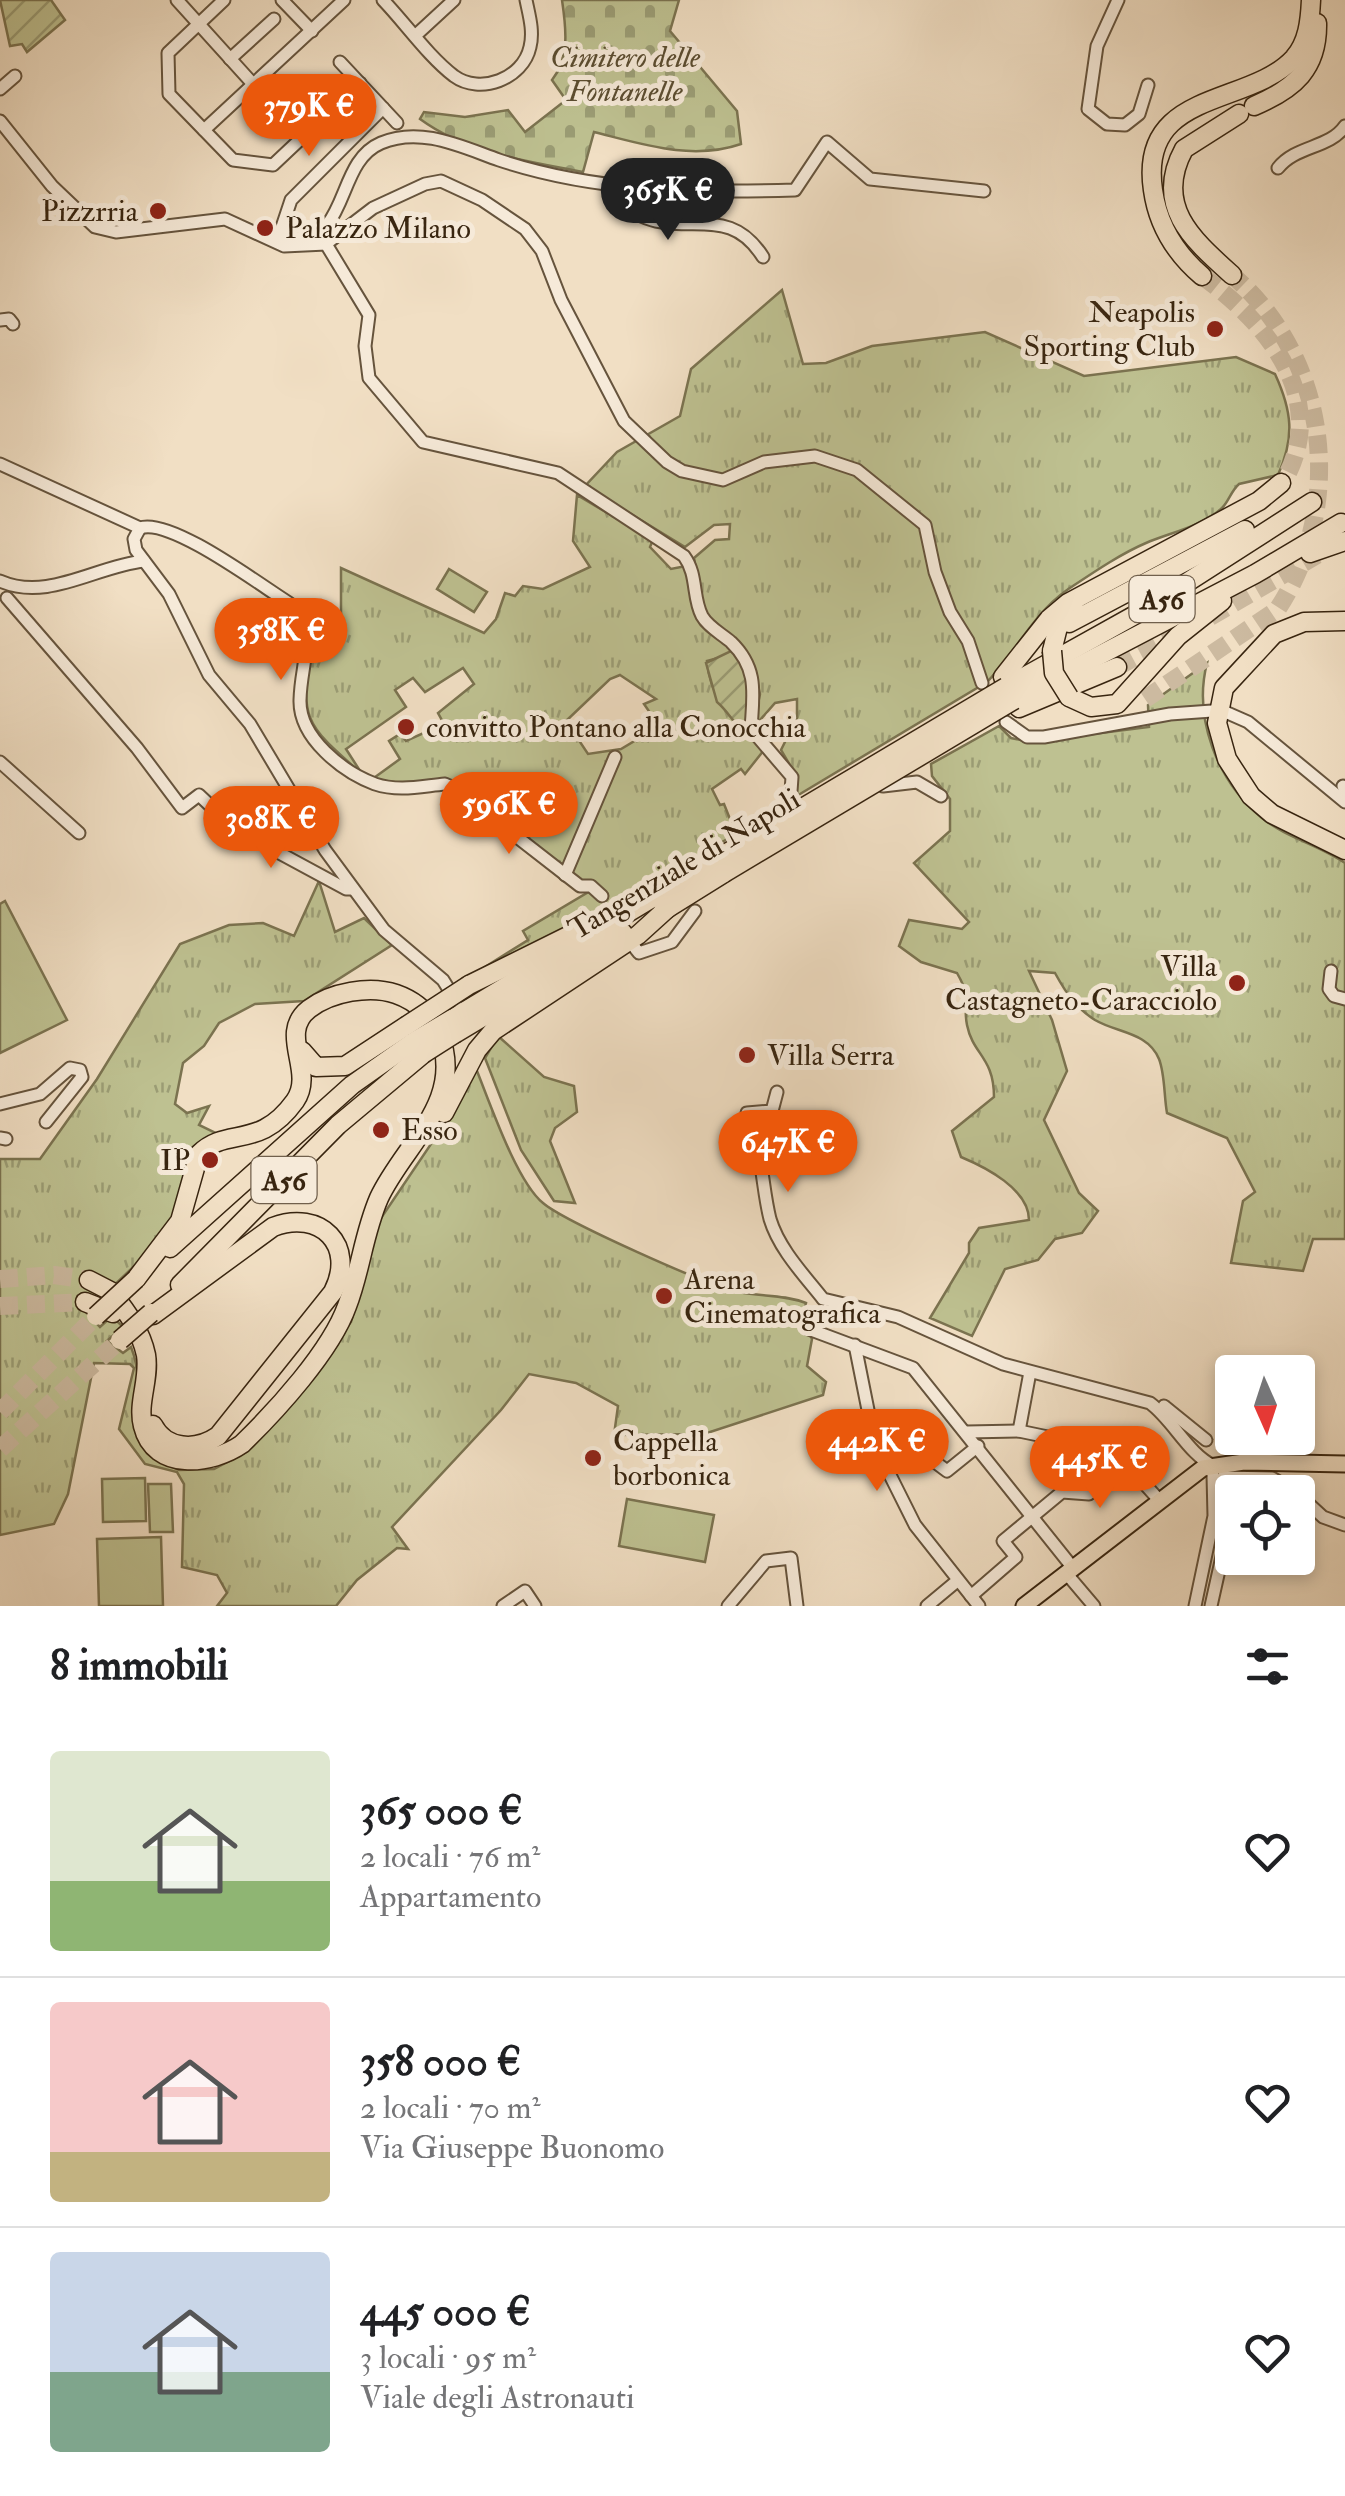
<!DOCTYPE html>
<html lang="it">
<meta charset="utf-8">
<style>
body{margin:0;font-family:"IM FELL Double Pica",serif;background:#f6f6f6;color:#202124;height:100vh;display:flex;flex-direction:column;font-size:38px;white-space:nowrap}
*{box-sizing:border-box;margin:0}
p{font-size:32px;color:#757577}
.icon{flex:none;width:55px;height:55px;fill:none;stroke:currentColor;stroke-width:2;stroke-linecap:round;stroke-linejoin:round}
.map{position:relative;height:1606px;overflow:hidden}
.side{display:flex;flex-direction:column;background:#fff;flex:1}
.side>*{flex:none}
.needle{width:65px;rotate:177deg}
.tools{position:absolute;left:1215px;top:1355px;display:grid;gap:20px}
.tools a{display:grid;place-items:center;width:100px;height:100px;border-radius:10px;background:#fff;box-shadow:0 5px 15px #0003;font-size:50px}
.price{position:absolute;translate:-50% -85px;padding:0 22px;border-radius:35px;background:#ea580c;color:#fff;font-size:32px;line-height:65px;filter:drop-shadow(0 2px 5px #0008)}
.price::after{content:'';position:absolute;left:50%;top:60px;width:30px;height:22px;margin-left:-15px;background:inherit;clip-path:polygon(0 0,100% 0,50% 100%)}
.price.on{background:#222;color:#fff}
ul{padding:0;list-style:none}
li{display:flex;align-items:center;gap:30px;height:250px;padding:0 50px}
li+li{border-top:2px solid #e0e0e0}
li span{display:grid;place-items:center;flex:none;width:280px;height:200px;border-radius:10px;color:#555}
li>.icon{margin-inline-start:auto}
span .icon{width:120px;height:120px;fill:#fffc;stroke-width:1}
li b{font-size:42px}
h2{display:flex;justify-content:space-between;align-items:center;height:120px;padding:0 50px;font-size:42px}
.map>svg:first-child{display:block}
.grass{fill:url(#grass-tufts);stroke:#7b7350;stroke-width:2.5;fill-rule:evenodd}
.cemetery{fill:url(#cemetery-stones);stroke:#7b7350;stroke-width:2.5}
.garden{fill:url(#garden-furrows);stroke:#7b7350;stroke-width:2.5}
.pitch{fill:#bec191;stroke:#7b7350;stroke-width:2.5}
.lines{fill:none;stroke-linecap:round;stroke-linejoin:round}
.highway-tunnel{stroke:#ccbaa0;stroke-width:18;stroke-dasharray:18 9;stroke-linecap:butt}
.minor-casing{stroke:#66543d;stroke-width:15}
.major-casing{stroke:#382510;stroke-width:19}
.highway-casing{stroke:#382510;stroke-width:21}
.minor{stroke:#f6ead9;stroke-width:11}
.major{stroke:#f1dfc4;stroke-width:15}
.highway{stroke:#f1dfc4;stroke-width:18}
.highway-bridge-casing{stroke:#382510;stroke-width:21;stroke-linecap:butt}
.highway-bridge{stroke:#f1dfc4;stroke-width:18}
.poi-dot{fill:#8f2418;stroke:#f6ead9;stroke-width:4}
.labels{text-anchor:middle;stroke-width:10;stroke-linejoin:round;paint-order:stroke}
.shield{fill:#f6ead9;stroke:#71604c;stroke-width:2.5}
.shield-label{font-size:28px;font-weight:bold;fill:#382510}
.park-label{font-size:30px;font-style:italic;fill:#5a4c30;stroke:#f6ead9}
.poi-label{font-size:30px;fill:#382510;stroke:#f6ead9;text-anchor:start}
.street-label{font-size:30px;fill:#382510;stroke:#f6ead9}
</style>
<div class="map">
<svg width="1345" height="1606" viewBox="0 0 1345 1606">
<defs>
<pattern id="grass-tufts" width="24" height="20" patternUnits="userSpaceOnUse" patternTransform="scale(2.5)"><rect width="24" height="20" fill="#bec191"/><path d="M3 7l-1-3M5 7V3M7 7l1-3M15 17l-1-3M17 17v-4M19 17l1-3" fill="none" stroke="#9b9d75"/></pattern>
<pattern id="cemetery-stones" width="16" height="16" patternUnits="userSpaceOnUse" patternTransform="scale(2.5)"><rect width="16" height="16" fill="#bec191"/><path d="M2 7V4a2 2 0 0 1 4 0v3zM10 15v-3a2 2 0 0 1 4 0v3z" fill="#9b9d75"/></pattern>
<pattern id="garden-furrows" width="10" height="10" patternUnits="userSpaceOnUse" patternTransform="scale(2.5)"><rect width="10" height="10" fill="#bec191"/><path d="M-1 1l2-2M0 10L10 0M9 11l2-2" fill="none" stroke="#9b9d75"/></pattern>
</defs>
<rect width="100%" height="100%" fill="#f1dfc4"/>
<filter id="stains"><feTurbulence type="fractalNoise" baseFrequency=".002" numOctaves="4"/><feColorMatrix values="0 0 0 0 .2 0 0 0 0 .09 0 0 0 0 .02 0 0 0 .5 -.17"/></filter>
<radialGradient id="worn" r=".72"><stop offset=".6" stop-color="#630" stop-opacity="0"/><stop offset="1" stop-color="#630" stop-opacity=".3"/></radialGradient>
<g class="grass">
<path d="M782,290L803,364L826,363L872,346L985,332L1084,376L1236,357L1275,374C1292,411 1295,437 1278,475L1239,484C1231,491 1229,501 1222,508C1203,526 1169,533 1146,543C1120,554 1091,574 1067,590C1032,615 1016,652 987,682L795,797L797,777L781,750L797,718V699L775,703L753,728L760,694L757,682L703,611L694,558L715,540L729,539L730,524L714,525L685,547L585,486L617,452L680,416L691,369Z"/>
<path d="M577,495L653,540L650,547L671,569L686,566L698,613L733,650L730,655L707,661C710,703 737,723 764,750L745,774L741,769L712,789L720,805L724,804L736,834L573,927L477,972L528,940L523,931L590,891L570,874L578,832L563,869L445,778L418,784L371,780L400,759L389,741L400,734L406,741L444,724L438,713L474,684L463,668L425,692L413,678L395,690L406,707L346,749L362,774C304,723 299,720 312,642L341,623V568L484,633L496,619L505,593L515,596L523,586L543,589L590,567L573,541ZM620,675L656,699L644,704L653,717L646,721L651,731L621,749L588,754L566,721L610,679Z"/>
<path d="M1207,663C1193,718 1217,781 1262,818C1287,838 1319,845 1345,863V1239H1313L1303,1271L1231,1263L1243,1201L1255,1192L1227,1138L1167,1113C1164,1097 1165,1074 1159,1059C1148,1032 1117,1033 1095,1020C1076,1008 1066,993 1055,973L1029,971L1052,1020L1067,1071L1044,1120L1079,1193L1098,1211L1082,1233L1055,1239L1038,1260L1005,1269L972,1336L930,1318L969,1253V1243L979,1228L1029,1220C1029,1189 985,1167 961,1157L952,1131L994,1097C994,1057 973,1055 967,1025C962,999 974,1003 957,973L921,962L899,946L909,920L962,929L969,922L914,863L950,831V799L932,776L931,764L999,726L1011,738L1030,742L1149,727L1148,705Z"/>
<path d="M319,881L335,932L364,918L392,945L304,1001L255,1004L219,1023L204,1046L183,1063L175,1104L187,1113L209,1106L199,1125L222,1136L208,1141L171,1231L86,1312L100,1327L112,1316L123,1327L107,1341L123,1353L131,1347C142,1374 137,1400 134,1428L154,1458L179,1470L214,1469L248,1451L351,1322L375,1227L454,1110L475,1066C489,1100 516,1181 543,1203C564,1221 710,1287 739,1292C763,1297 782,1294 806,1303L802,1319L812,1339L807,1366L826,1382L823,1395L704,1434L614,1435L618,1406L576,1383L529,1374L501,1410L392,1527L408,1549L397,1548L357,1580L336,1606H217L227,1593L217,1575L182,1567L184,1484L177,1472L145,1464L119,1429L134,1368L130,1364L94,1363L68,1494L54,1524L0,1535V1159H40L97,1079L180,944L229,925L263,923L294,936Z"/>
<path d="M498,1036L544,1077L574,1086L577,1112L555,1128L550,1141L575,1203L554,1201L521,1150L485,1058Z"/>
</g>
<path class="cemetery" d="M562,0H679L670,31L737,111L741,144C692,161 642,144 594,132L583,172C527,161 468,154 420,119L424,112L465,117L508,110L525,132L566,100L552,80C570,58 566,27 562,0Z"/>
<g class="garden">
<path d="M0,0H51L65,20L27,52L22,44L10,46Z"/>
<path d="M733,650L750,677L749,735C734,726 730,713 717,702L706,663Z"/>
</g>
<g class="pitch">
<path d="M449,569L487,592L474,612L437,589Z"/>
<path d="M5,901L67,1020L0,1053V904Z"/>
<path d="M145,1478L146,1521L103,1522L102,1479Z"/>
<path d="M148,1484H171L173,1532H150Z"/>
<path d="M627,1499L714,1515L705,1562L619,1546Z"/>
<path d="M161,1537L163,1606H99L97,1539Z"/>
</g>
<g class="lines">
<g class="highway-tunnel">
<path d="M1202,276C1264,321 1328,394 1287,475"/>
<path d="M1210,617L1317,555"/>
<path d="M1117,667L1178,634"/>
<path d="M1145,699L1277,610C1345,508 1331,360 1232,275"/>
<path d="M0,1279L54,1275L89,1280"/>
<path d="M0,1306L85,1302"/>
<path d="M0,1412L96,1316"/>
<path d="M0,1449L120,1340"/>
</g>
<g class="minor-casing">
<g id="minor">
<path d="M177,0L253,84"/>
<path d="M224,0L168,53L169,94L233,160L273,165L360,83"/>
<path d="M282,0L312,31"/>
<path d="M383,0C406,24 428,56 454,76C480,95 523,79 530,47C534,31 529,15 526,0"/>
<path d="M1118,0L1097,46L1088,109L1107,124L1125,125L1139,114L1148,85"/>
<path d="M416,35L454,0"/>
<path d="M230,59L274,19"/>
<path d="M340,62L397,123"/>
<path d="M0,89L15,76"/>
<path d="M0,121L52,186L95,227L116,232L225,219L284,246L326,244L373,208L425,184L441,181L482,200L525,229L542,251L561,300L624,421L667,462L682,471L723,480L764,462L815,456L857,470L925,525L935,572L950,612L968,641L982,683"/>
<path d="M204,130L344,0"/>
<path d="M1278,168C1296,145 1329,149 1345,126"/>
<path d="M612,186L625,199L626,209C635,213 645,219 656,221C700,230 733,210 763,257"/>
<path d="M277,242L291,200L383,108"/>
<path d="M303,244C311,238 321,232 327,225C347,200 348,157 381,143C421,126 462,147 499,160C595,192 694,193 795,190L827,142L870,179L984,191"/>
<path d="M326,244L369,315L365,346L369,378L423,442L558,473L684,556C698,575 692,597 702,616C708,627 722,634 731,642C759,669 753,695 751,729L792,777L789,820"/>
<path d="M0,320L9,319L13,324"/>
<path d="M0,464L140,528C170,517 260,585 289,603C318,640 301,659 300,700C299,738 343,772 375,784C399,792 422,786 445,784L454,788L580,886H591L602,896"/>
<path d="M140,528L134,539L136,550L169,594L209,675L250,724L325,850L384,930L443,980L456,1001"/>
<path d="M0,581C48,602 96,566 144,561"/>
<path d="M7,598L137,748L182,808L199,795L235,829L346,889H353"/>
<path d="M1223,711L1248,722L1345,802"/>
<path d="M1006,722L1027,737H1044L1170,714L1212,711"/>
<path d="M0,762L79,833"/>
<path d="M883,786L917,782L941,796"/>
<path d="M1343,786L1345,791"/>
<path d="M565,875L615,757"/>
<path d="M635,948L639,953L672,942L695,911"/>
<path d="M1331,971L1329,989L1334,996L1345,999"/>
<path d="M777,1092L772,1111L747,1113L746,1119C764,1153 761,1183 770,1219C779,1249 804,1275 823,1299L898,1317L1003,1364L1150,1403C1173,1420 1189,1455 1214,1466"/>
<path d="M0,1104L40,1094L70,1068L80,1070L82,1077L46,1122"/>
<path d="M0,1138L6,1139"/>
<path d="M806,1328L913,1368L1073,1568"/>
<path d="M855,1345L875,1445L915,1525L979,1606"/>
<path d="M1164,1406L1206,1440"/>
<path d="M1019,1431L1030,1372"/>
<path d="M967,1432L1019,1431L1115,1451L1159,1500"/>
<path d="M889,1470L923,1453L947,1471L978,1446"/>
<path d="M1223,1477L1272,1478L1296,1492"/>
<path d="M1298,1494L1323,1517L1345,1525"/>
<path d="M1066,1573L1094,1606"/>
<path d="M971,1596L1016,1557L1003,1541L1062,1492L1089,1494L1122,1460"/>
<path d="M503,1606L525,1591L535,1606"/>
<path d="M728,1606L766,1561L791,1558L797,1606"/>
<path d="M927,1606L957,1581"/>
<path d="M1195,1606L1214,1516L1213,1475"/>
<path d="M1211,1606L1232,1512"/>
</g>
</g>
<g class="major-casing">
<path id="major" d="M1024,1606L1203,1468L1244,1462L1345,1464"/>
</g>
<g class="highway-casing">
<g id="highway">
<path d="M1254,106C1294,89 1318,69 1317,23"/>
<path d="M1232,275C1193,240 1153,206 1184,149L1239,114"/>
<path d="M1202,276C1175,253 1158,226 1153,190C1138,89 1249,107 1294,58C1308,42 1310,21 1311,0"/>
<path d="M1310,553L1345,541"/>
<path d="M1345,621L1304,622L1274,634L1224,688L1217,723L1227,759L1251,796L1272,814L1345,850"/>
<path d="M1069,623L1245,530"/>
<path d="M1052,651L1058,627L1075,610"/>
<path d="M1003,677L1049,619L1068,603L1259,501L1281,483"/>
<path d="M1006,687L1144,610L1312,502"/>
<path d="M1069,697L1091,707L1117,704L1178,636L1222,601"/>
<path d="M1014,700L1255,574L1341,523"/>
<path d="M1019,708L1117,667"/>
<path d="M663,911L724,873"/>
<path d="M469,985L572,934"/>
<path d="M452,1019L715,860"/>
<path d="M456,1033L623,933"/>
<path d="M302,1051L316,1067L345,1066L406,1026"/>
<path d="M444,1113L477,1050L493,1031L638,935L670,906"/>
<path d="M170,1248L352,1085L413,1042"/>
<path d="M89,1280L120,1296"/>
<path d="M180,1285L338,1125L423,1054"/>
<path d="M112,1293C127,1312 141,1331 146,1355C150,1379 137,1403 143,1426C154,1472 212,1465 242,1444C276,1411 331,1351 347,1306C361,1270 363,1235 379,1198C404,1144 466,1101 439,1034C431,1015 416,1001 396,994C370,985 331,992 309,1009C277,1034 316,1071 295,1101C259,1151 227,1126 199,1154L180,1221L136,1279"/>
<path d="M85,1302L113,1313"/>
<path d="M153,1425C166,1450 196,1451 218,1436L333,1292C357,1245 320,1209 273,1227L153,1315"/>
</g>
</g>
<use href="#minor" class="minor"/>
<use href="#major" class="major"/>
<use href="#highway" class="highway"/>
<g class="highway-bridge-casing">
<g id="highway-bridge">
<path d="M1052,651L1054,673L1069,697"/>
<path d="M715,860L1006,687"/>
<path d="M724,873L1014,700"/>
<path d="M406,1026L469,985"/>
<path d="M413,1042L452,1019"/>
<path d="M423,1054L456,1033"/>
<path d="M96,1316L136,1279"/>
<path d="M120,1340L151,1313"/>
</g>
</g>
<use href="#highway-bridge" class="highway-bridge"/>
</g>
<g class="poi-dot">
<circle cx="158" cy="211" r="10"/>
<circle cx="265" cy="228" r="10"/>
<circle cx="1215" cy="329" r="10"/>
<circle cx="406" cy="727" r="10"/>
<circle cx="1237" cy="983" r="10"/>
<circle cx="747" cy="1055" r="10"/>
<circle cx="381" cy="1130" r="10"/>
<circle cx="210" cy="1160" r="10"/>
<circle cx="664" cy="1296" r="10"/>
<circle cx="593" cy="1458" r="10"/>
</g>
<g class="labels">
<g class="shield">
<rect x="1129.5" y="576" width="65" height="46" rx="8"/>
<rect x="251.5" y="1157" width="65" height="46" rx="8"/>
</g>
<g class="shield-label">
<text x="1162" y="609">A56</text>
<text x="284" y="1190">A56</text>
</g>
<g class="park-label">
<text x="625" y="67">Cimitero delle<tspan x="625" dy="34">Fontanelle</tspan></text>
</g>
<g class="poi-label">
<text x="138" y="221" text-anchor="end">Pizzrria</text>
<text x="285" y="238">Palazzo Milano</text>
<text x="1195" y="322" text-anchor="end">Neapolis<tspan x="1195" dy="34">Sporting Club</tspan></text>
<text x="426" y="737">convitto Pontano alla Conocchia</text>
<text x="1217" y="976" text-anchor="end">Villa<tspan x="1217" dy="34">Castagneto-Caracciolo</tspan></text>
<text x="767" y="1065">Villa Serra</text>
<text x="401" y="1140">Esso</text>
<text x="190" y="1170" text-anchor="end">IP</text>
<text x="684" y="1289">Arena<tspan x="684" dy="34">Cinematografica</tspan></text>
<text x="613" y="1451">Cappella<tspan x="613" dy="34">borbonica</tspan></text>
</g>
<g class="street-label">
<text transform="translate(684 864) rotate(-31)" y="10">Tangenziale di Napoli</text>
</g>
</g>
<rect width="100%" height="100%" filter="url(#stains)"/>
<rect width="100%" height="100%" fill="url(#worn)"/>
</svg>
<div class="tools">
<a><svg class="needle" viewBox="-14 -14 28 28"><path d="M0-13l5 13h-10z" fill="#e53935"/><path d="M0 13l5-13h-10z" fill="#757577"/></svg></a>
<a><svg class="icon" aria-label="locate" viewBox="0 0 24 24"><circle cx="12" cy="12" r="6"/><path d="M12 2v4M12 18v4M2 12h4M18 12h4"/></svg></a>
</div>
<b class="price" style="left:309px;top:159px">379K €</b>
<b class="price on" style="left:668px;top:243px">365K €</b>
<b class="price" style="left:281px;top:683px">358K €</b>
<b class="price" style="left:509px;top:857px">596K €</b>
<b class="price" style="left:271px;top:871px">308K €</b>
<b class="price" style="left:788px;top:1195px">647K €</b>
<b class="price" style="left:877px;top:1494px">442K €</b>
<b class="price" style="left:1100px;top:1511px">445K €</b>
</div>
<section class="side">
<h2>8 immobili<svg class="icon" aria-label="filters" viewBox="0 0 24 24"><path d="M4 7h16M4 17h16"/><circle cx="9" cy="7" r="2"/><circle cx="15" cy="17" r="2"/></svg></h2>
<ul>
<li><span style="background:linear-gradient(#dfe7d0 65%,#8fb573 0)"><svg class="icon" aria-label="home" viewBox="0 0 24 24"><path d="M3 11l9-7 9 7M6 9v11h12V9"/></svg></span><div><b>365 000 €</b><p>2 locali · 76 m²</p><p>Appartamento</p></div><svg class="icon" aria-label="heart" viewBox="0 0 24 24"><path d="M12 20l-8-8c-3-5 5-10 8-4 3-6 11-1 8 4z"/></svg></li>
<li><span style="background:linear-gradient(#f6c9c9 75%,#c2b280 0)"><svg class="icon" aria-label="home" viewBox="0 0 24 24"><path d="M3 11l9-7 9 7M6 9v11h12V9"/></svg></span><div><b>358 000 €</b><p>2 locali · 70 m²</p><p>Via Giuseppe Buonomo</p></div><svg class="icon" aria-label="heart" viewBox="0 0 24 24"><path d="M12 20l-8-8c-3-5 5-10 8-4 3-6 11-1 8 4z"/></svg></li>
<li><span style="background:linear-gradient(#c9d6e8 60%,#7fa58c 0)"><svg class="icon" aria-label="home" viewBox="0 0 24 24"><path d="M3 11l9-7 9 7M6 9v11h12V9"/></svg></span><div><b>445 000 €</b><p>3 locali · 95 m²</p><p>Viale degli Astronauti</p></div><svg class="icon" aria-label="heart" viewBox="0 0 24 24"><path d="M12 20l-8-8c-3-5 5-10 8-4 3-6 11-1 8 4z"/></svg></li>
</ul>
</section>
